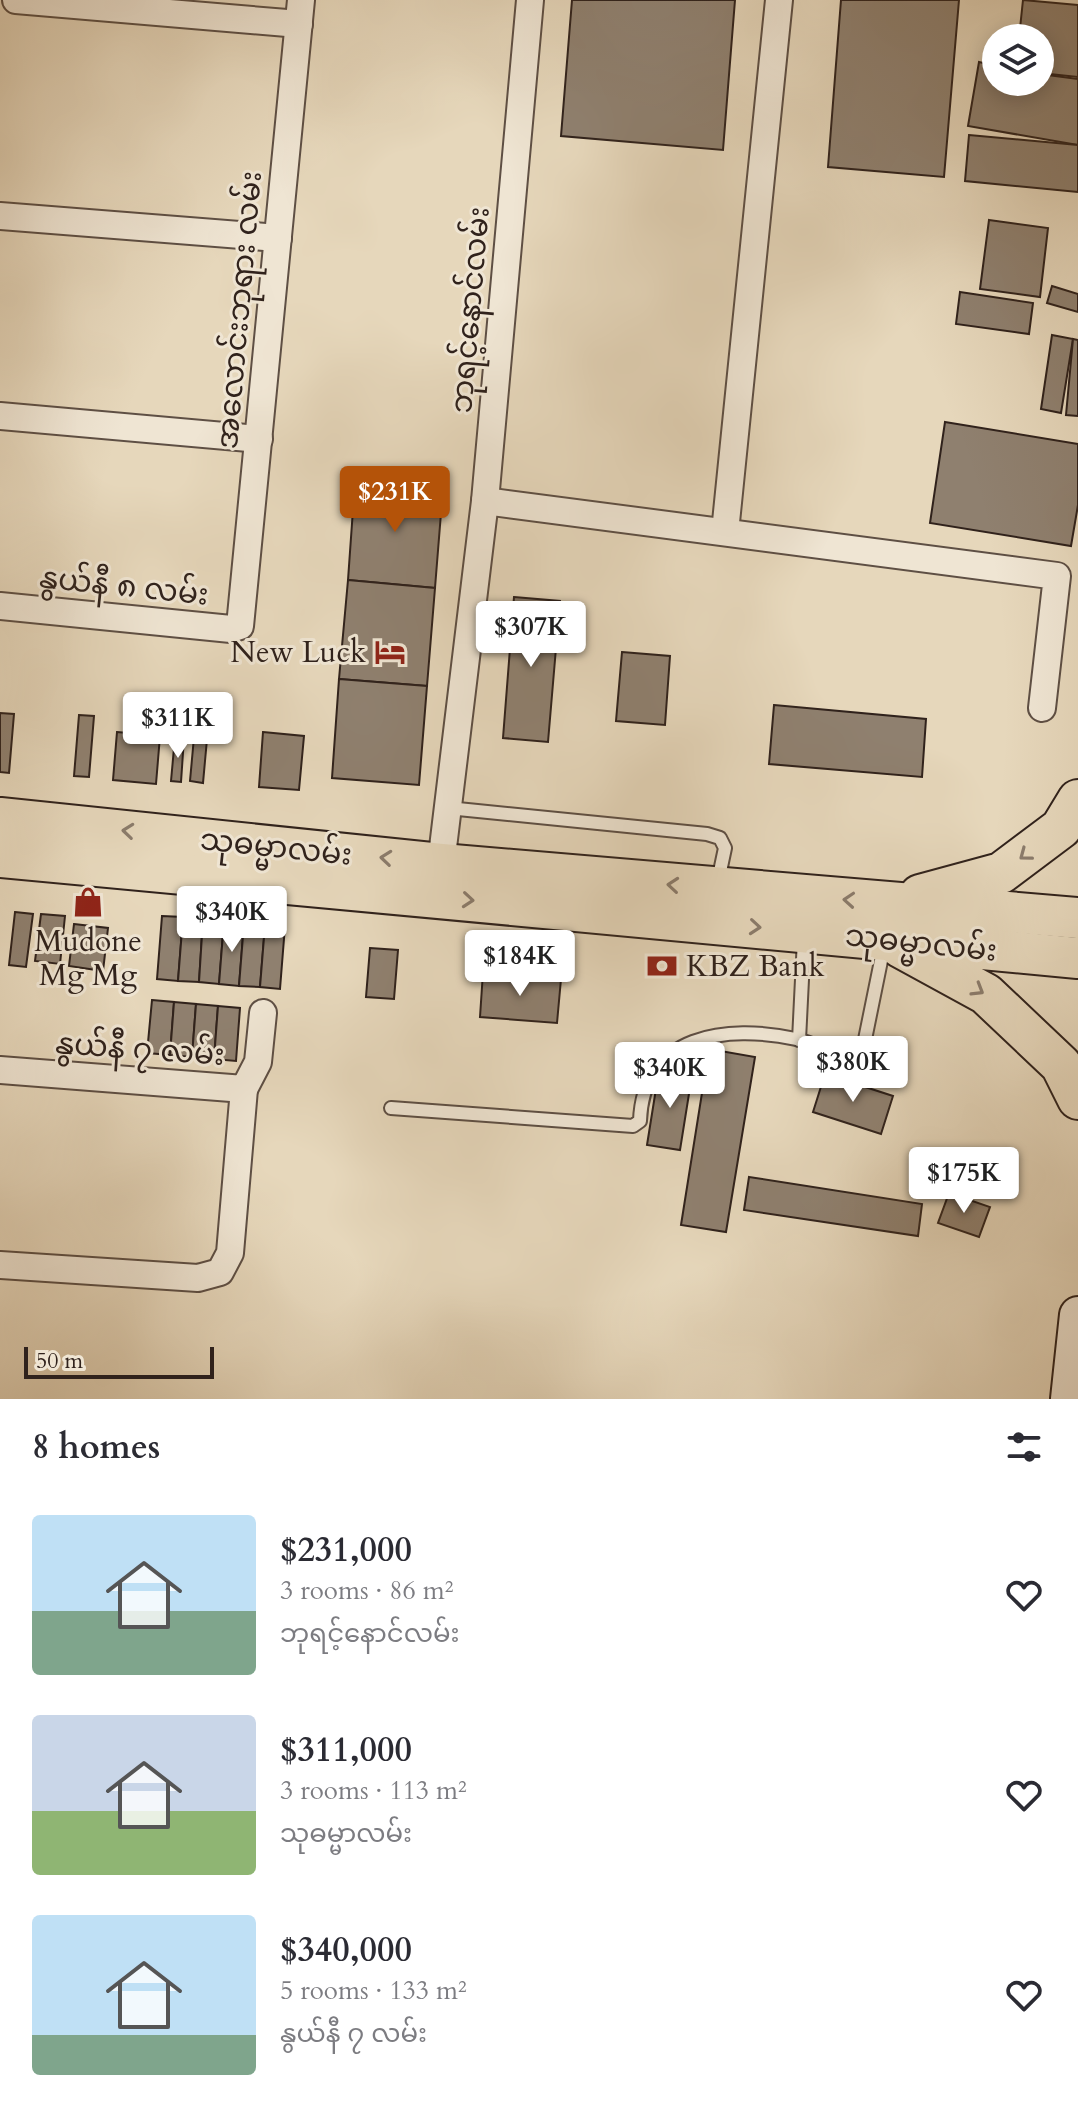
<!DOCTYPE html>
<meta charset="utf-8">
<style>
body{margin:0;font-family:Cardo,"Noto Sans Myanmar",serif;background:#f7f7f7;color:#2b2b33;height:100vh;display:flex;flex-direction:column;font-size:30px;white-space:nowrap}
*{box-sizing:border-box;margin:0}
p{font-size:26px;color:#7c7c81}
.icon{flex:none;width:44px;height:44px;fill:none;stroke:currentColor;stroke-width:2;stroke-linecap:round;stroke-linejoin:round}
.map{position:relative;height:1399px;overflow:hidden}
.sheet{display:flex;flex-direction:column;background:#fff;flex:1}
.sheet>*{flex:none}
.buttons{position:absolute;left:982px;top:24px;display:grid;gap:16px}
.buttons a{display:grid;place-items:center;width:72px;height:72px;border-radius:50%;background:#fff;box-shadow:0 4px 20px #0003;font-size:40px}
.scale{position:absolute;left:24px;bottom:20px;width:190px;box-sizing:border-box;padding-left:8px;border:4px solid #30221c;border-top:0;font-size:22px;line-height:28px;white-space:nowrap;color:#30221c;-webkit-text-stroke:6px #efe5d3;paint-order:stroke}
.price{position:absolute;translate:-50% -68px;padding:0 18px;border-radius:8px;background:#fff;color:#222;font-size:26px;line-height:52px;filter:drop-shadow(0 2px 4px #0008)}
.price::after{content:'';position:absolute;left:50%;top:48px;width:24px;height:18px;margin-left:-12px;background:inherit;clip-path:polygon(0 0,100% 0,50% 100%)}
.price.selected{background:#b45309;color:#fff}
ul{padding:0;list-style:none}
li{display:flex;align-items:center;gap:24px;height:200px;padding:0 32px}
li span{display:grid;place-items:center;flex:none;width:224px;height:160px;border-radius:8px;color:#555}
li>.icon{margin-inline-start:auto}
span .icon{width:96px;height:96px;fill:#fffc;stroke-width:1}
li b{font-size:34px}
h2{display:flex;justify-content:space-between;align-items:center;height:96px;padding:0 32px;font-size:34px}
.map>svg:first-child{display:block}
.building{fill:#8f806f;stroke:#30221c;stroke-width:2}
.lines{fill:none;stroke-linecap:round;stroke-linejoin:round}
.service-casing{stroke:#5e4f44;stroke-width:16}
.minor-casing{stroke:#5e4f44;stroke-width:30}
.secondary-casing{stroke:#30221c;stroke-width:40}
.primary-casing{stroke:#30221c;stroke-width:44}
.service{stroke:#efe5d3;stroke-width:12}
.minor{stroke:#efe5d3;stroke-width:26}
.secondary{stroke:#efe5d3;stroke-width:36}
.primary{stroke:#e6d7bb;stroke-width:40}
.oneway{stroke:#8b7c6c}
.labels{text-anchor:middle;stroke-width:6;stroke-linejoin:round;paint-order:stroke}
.street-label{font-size:30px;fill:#30221c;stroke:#efe5d3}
.poi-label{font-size:30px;fill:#30221c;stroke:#efe5d3;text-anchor:end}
</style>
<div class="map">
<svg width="1078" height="1399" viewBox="0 0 1078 1399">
<rect width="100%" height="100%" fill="#e6d7bb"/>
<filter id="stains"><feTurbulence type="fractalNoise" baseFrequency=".0025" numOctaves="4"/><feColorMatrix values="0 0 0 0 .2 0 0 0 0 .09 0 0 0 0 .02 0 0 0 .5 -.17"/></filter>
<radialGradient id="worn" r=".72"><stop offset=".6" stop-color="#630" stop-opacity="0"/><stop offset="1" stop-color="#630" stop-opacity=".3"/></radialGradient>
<g class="building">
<path d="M572,0H735L723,150L561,136Z"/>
<path d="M841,0H959L944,177L828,167Z"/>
<path d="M1023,0L1078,5V77L1040,73V38H1019Z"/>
<path d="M979,62L996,66V82H1040V74L1078,79V145L968,126Z"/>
<path d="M969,135L1078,145V192L965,181Z"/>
<path d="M989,220L1048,228L1040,297L980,289Z"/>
<path d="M1052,286L1078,294V312L1047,303Z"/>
<path d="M960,292L1033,303L1029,334L956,324Z"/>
<path d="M1052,335L1073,339L1061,413L1041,409Z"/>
<path d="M1073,339L1078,340V416L1066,415Z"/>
<path d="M945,422L1078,444V505L1071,546L930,523Z"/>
<path d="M355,481L443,488L435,588L348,580Z"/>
<path d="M348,580L435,588L427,686L339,679Z"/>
<path d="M514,597L560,601L548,742L503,738Z"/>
<path d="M622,652L670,656L665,725L616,721Z"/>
<path d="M339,679L427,686L419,785L332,778Z"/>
<path d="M774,705L926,719L922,777L769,764Z"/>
<path d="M0,713L14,714L9,773L0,772Z"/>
<path d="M79,715L94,716L89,777L74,776Z"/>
<path d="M117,732L160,736L156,784L113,780Z"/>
<path d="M263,732L304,736L299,790L259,787Z"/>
<path d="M175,737L184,738L181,782L171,781Z"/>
<path d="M194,737L207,739L203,783L190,781Z"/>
<path d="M15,912L33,914L26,967L9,965Z"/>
<path d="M41,914L65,916L60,964L35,961Z"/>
<path d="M162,916L183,917L178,981L157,979Z"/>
<path d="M183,917L203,919L199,982L178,981Z"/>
<path d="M203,919L224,921L219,984L199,982Z"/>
<path d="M224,921L244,923L239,986L219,984Z"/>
<path d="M244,923L265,925L260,987L239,986Z"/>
<path d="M74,924L108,928L103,971L69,966Z"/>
<path d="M265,925L285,926L280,989L260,987Z"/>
<path d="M370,948L398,950L394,999L366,997Z"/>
<path d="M483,972L561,979L557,1023L480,1017Z"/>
<path d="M152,1000L174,1002L170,1055L147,1053Z"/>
<path d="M174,1002L196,1004L192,1057L170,1055Z"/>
<path d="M196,1004L218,1006L214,1059L192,1057Z"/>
<path d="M218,1006L240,1008L236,1061L214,1059Z"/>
<path d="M709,1049L755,1057L726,1232L681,1225Z"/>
<path d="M659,1070L692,1075L680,1150L647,1145Z"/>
<path d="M825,1074L893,1096L881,1134L813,1112Z"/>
<path d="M749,1177L922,1204L918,1236L744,1210Z"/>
<path d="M949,1193L990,1207L979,1237L938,1223Z"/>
</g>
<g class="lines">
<g class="service-casing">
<g id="service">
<path d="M448,808L707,834L720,838L725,848L718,881"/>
<path d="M799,1040L804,939"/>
<path d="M391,1108L633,1126L640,1121C643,1034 727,1024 796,1039C817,1044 839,1056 860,1064L884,946"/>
</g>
</g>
<g class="minor-casing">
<g id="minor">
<path d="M16,0L299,24"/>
<path d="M0,216L278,238"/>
<path d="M0,416L259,439"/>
<path d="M485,501L1057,576L1042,708"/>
<path d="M725,532L779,0"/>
<path d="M0,606L231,629L240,626L301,0"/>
<path d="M441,864L485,501L530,0"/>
<path d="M0,1070L244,1089L258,1062L263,1013"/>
<path d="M0,1265L198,1278L220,1272L230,1253L244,1089"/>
</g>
</g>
<g class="secondary-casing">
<path id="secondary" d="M1069,1399L1078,1315"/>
</g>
<g class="primary-casing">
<g id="primary">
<path d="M0,818L441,864L1078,918"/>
<path d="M0,857L1078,958"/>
<path d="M920,895L1001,873L1061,828L1078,800"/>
<path d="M900,947L986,994L1061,1065L1078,1099"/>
</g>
</g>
<use href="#service" class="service"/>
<use href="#minor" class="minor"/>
<use href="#secondary" class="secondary"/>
<use href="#primary" class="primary"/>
</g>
<defs><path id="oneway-chevron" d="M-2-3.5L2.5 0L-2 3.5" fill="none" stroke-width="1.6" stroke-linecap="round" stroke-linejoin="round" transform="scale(2)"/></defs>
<g class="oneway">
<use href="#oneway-chevron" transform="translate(128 831) rotate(-174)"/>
<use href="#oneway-chevron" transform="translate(1025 855) rotate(143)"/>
<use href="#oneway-chevron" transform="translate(386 858) rotate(-174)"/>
<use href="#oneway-chevron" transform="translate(673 885) rotate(-175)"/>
<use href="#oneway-chevron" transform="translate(468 900) rotate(5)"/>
<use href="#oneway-chevron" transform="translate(849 900) rotate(-176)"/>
<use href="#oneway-chevron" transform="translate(755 927) rotate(5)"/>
<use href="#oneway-chevron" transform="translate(978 990) rotate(31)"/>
</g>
<defs>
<g id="hotel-bare" transform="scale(2.4)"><path d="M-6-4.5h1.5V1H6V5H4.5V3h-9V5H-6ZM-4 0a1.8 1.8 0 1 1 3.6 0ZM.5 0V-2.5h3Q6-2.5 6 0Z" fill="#8f2418" stroke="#efe5d3" stroke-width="2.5" paint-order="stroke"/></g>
<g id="shop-bare" transform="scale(2.4)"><path d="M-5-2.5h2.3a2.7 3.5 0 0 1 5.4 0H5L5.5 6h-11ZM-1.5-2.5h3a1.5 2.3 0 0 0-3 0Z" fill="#8f2418" stroke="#efe5d3" stroke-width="2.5" paint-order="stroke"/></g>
<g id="bank-bare" transform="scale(2.4)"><path d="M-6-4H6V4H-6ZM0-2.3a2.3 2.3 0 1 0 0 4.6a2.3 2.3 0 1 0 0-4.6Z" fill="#8f2418" stroke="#efe5d3" stroke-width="2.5" paint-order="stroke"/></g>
</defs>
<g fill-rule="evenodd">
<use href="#hotel-bare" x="390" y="652"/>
<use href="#shop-bare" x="88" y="902"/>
<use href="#bank-bare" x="662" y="966"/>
</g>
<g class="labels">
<g class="street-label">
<text transform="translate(239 310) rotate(-85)" y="10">အလောင်းဘုရား လမ်း</text>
<text transform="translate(470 310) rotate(-85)" y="10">ဘုရင့်နောင်လမ်း</text>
<text transform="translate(124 586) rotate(6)" y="10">နွယ်နီ ၈ လမ်း</text>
<text transform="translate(276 847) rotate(6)" y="10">သုဓမ္မာလမ်း</text>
<text transform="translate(921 943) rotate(6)" y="10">သုဓမ္မာလမ်း</text>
<text transform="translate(140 1049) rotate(4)" y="10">နွယ်နီ ၇ လမ်း</text>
</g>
<g class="poi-label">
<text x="366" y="662">New Luck</text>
<text x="88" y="951" text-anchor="middle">Mudone<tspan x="88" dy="34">Mg Mg</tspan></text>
<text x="686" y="976" text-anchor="start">KBZ Bank</text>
</g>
</g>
<rect width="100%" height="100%" filter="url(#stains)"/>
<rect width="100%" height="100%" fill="url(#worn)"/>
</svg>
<div class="buttons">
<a><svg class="icon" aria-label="layers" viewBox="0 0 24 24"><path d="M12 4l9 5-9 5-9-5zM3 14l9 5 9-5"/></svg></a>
</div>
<div class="scale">50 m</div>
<b class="price selected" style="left:395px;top:534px">$231K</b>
<b class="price" style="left:531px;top:669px">$307K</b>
<b class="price" style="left:178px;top:760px">$311K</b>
<b class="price" style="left:232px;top:954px">$340K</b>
<b class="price" style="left:520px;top:998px">$184K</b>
<b class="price" style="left:853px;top:1104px">$380K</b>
<b class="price" style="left:670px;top:1110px">$340K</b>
<b class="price" style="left:964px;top:1215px">$175K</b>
</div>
<section class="sheet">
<h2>8 homes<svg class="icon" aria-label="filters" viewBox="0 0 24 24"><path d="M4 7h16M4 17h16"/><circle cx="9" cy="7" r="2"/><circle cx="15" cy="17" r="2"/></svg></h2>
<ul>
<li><span style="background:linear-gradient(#bfe0f5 60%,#7fa58c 0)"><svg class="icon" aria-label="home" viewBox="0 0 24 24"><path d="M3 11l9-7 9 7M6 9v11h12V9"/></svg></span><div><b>$231,000</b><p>3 rooms · 86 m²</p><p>ဘုရင့်နောင်လမ်း</p></div><svg class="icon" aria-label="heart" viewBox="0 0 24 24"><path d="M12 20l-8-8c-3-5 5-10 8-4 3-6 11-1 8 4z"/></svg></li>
<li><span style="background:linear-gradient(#c9d6e8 60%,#8fb573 0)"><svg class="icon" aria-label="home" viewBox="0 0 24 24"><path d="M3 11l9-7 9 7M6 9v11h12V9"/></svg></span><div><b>$311,000</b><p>3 rooms · 113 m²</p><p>သုဓမ္မာလမ်း</p></div><svg class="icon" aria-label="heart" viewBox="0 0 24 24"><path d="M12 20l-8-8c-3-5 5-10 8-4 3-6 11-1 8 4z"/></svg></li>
<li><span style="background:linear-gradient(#bfe0f5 75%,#7fa58c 0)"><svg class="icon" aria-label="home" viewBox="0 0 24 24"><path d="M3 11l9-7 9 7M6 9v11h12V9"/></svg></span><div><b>$340,000</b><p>5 rooms · 133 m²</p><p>နွယ်နီ ၇ လမ်း</p></div><svg class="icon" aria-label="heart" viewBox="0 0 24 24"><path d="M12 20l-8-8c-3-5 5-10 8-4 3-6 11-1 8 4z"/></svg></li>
</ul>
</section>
